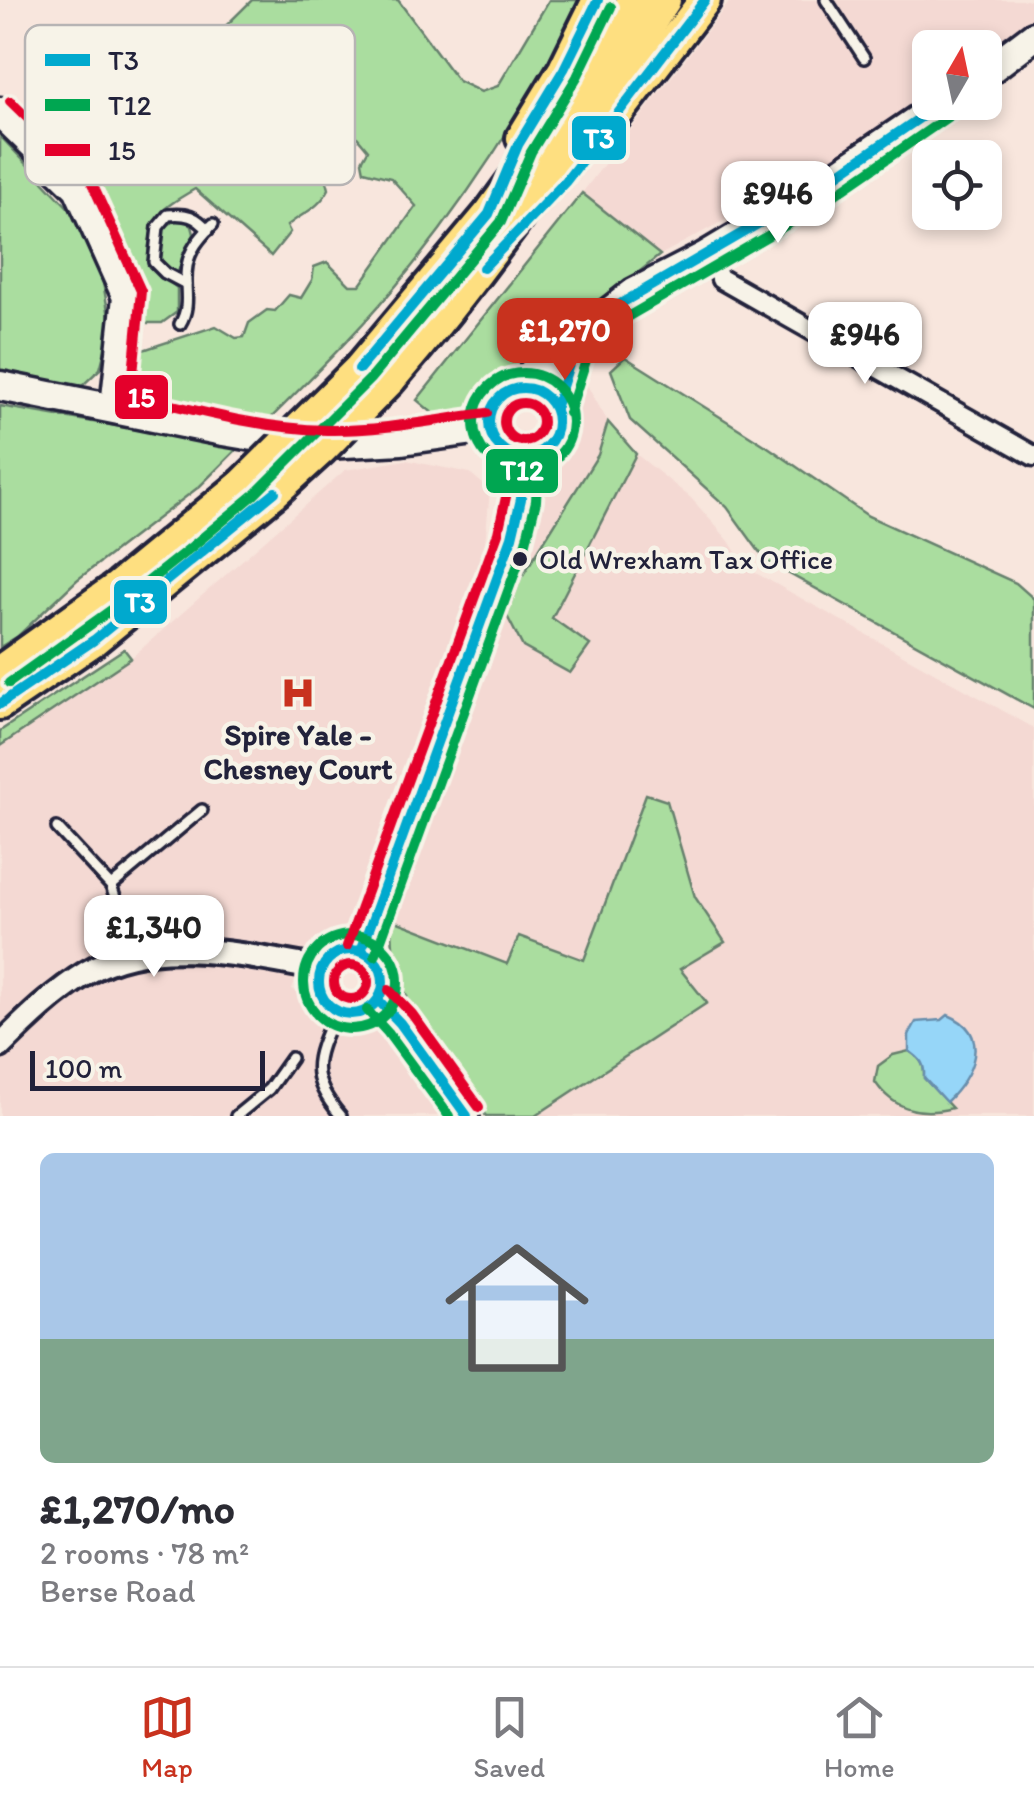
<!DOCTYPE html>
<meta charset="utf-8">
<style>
body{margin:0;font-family:Itim,sans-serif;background:#f2f2f3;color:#2b2b33;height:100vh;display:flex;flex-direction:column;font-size:38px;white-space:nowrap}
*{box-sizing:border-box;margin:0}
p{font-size:32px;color:#7c7c81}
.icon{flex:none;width:55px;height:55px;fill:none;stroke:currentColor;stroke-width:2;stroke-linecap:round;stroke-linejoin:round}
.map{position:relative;height:1116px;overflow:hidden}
.drawer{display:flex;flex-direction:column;background:#fff;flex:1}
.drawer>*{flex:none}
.needle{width:65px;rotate:9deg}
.tools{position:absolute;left:912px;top:30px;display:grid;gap:20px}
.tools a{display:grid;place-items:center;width:90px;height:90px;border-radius:15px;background:#fff;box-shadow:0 5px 15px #0003;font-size:50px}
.scale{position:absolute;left:30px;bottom:25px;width:235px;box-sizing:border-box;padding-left:10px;border:5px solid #22223b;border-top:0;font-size:28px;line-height:35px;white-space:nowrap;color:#22223b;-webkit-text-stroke:8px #f7f3e8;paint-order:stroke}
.price{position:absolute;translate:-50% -85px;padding:0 22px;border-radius:20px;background:#fff;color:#222;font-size:32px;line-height:65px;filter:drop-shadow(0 2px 5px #0008)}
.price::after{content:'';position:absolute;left:50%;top:60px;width:30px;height:22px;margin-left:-15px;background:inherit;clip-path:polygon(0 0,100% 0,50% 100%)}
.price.on{background:#c8321e;color:#fff}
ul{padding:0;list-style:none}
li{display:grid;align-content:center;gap:20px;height:530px;padding:0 40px}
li+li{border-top:2px solid #e1e1e2}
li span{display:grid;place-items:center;height:310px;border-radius:15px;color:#555}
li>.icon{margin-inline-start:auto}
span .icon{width:180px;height:180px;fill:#fffc;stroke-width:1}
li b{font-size:42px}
.tabs{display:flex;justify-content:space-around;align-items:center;height:140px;border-top:2px solid #e1e1e2;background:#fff;font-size:28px;color:#7c7c81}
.tabs a{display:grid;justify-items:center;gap:5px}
.tabs .on{color:#c8321e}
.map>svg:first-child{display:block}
.built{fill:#f4d9d3}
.green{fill:#aadd9f;stroke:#66806d;stroke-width:2.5}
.water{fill:#96d6f8;stroke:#688eac;stroke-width:2.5}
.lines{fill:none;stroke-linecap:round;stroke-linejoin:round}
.service-casing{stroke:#22223b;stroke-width:16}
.minor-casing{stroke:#22223b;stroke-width:25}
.tertiary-casing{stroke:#22223b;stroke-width:30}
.secondary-casing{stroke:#22223b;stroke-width:35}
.trunk-casing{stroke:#22223b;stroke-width:38}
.service{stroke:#f7f3e8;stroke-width:9}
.minor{stroke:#f7f3e8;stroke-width:18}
.tertiary{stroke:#f7f3e8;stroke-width:22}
.secondary{stroke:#f7f3e8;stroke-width:28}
.trunk{stroke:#fedf80;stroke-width:30}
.trunk-bridge-casing{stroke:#22223b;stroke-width:38;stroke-linecap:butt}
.trunk-bridge{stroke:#fedf80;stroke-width:30}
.bus-1-casing{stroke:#f7f3e8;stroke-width:18}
.bus-2-casing{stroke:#f7f3e8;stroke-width:18}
.bus-3-casing{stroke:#f7f3e8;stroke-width:18}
.bus-1{stroke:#00a9ce;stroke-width:10}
.bus-2{stroke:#00a651;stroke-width:10}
.bus-3{stroke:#e4002b;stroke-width:10}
.bus-dot{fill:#22223b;stroke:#f7f3e8;stroke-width:4}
.labels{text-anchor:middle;stroke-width:9;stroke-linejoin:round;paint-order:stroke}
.bus-label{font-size:28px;fill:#22223b;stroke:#f7f3e8;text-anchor:start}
.poi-label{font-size:30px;font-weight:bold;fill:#22223b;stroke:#f7f3e8}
.key{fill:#f7f3e8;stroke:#b7b4b4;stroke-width:2.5}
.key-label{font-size:28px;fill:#22223b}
.line-badge{stroke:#f7f3e8;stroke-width:4}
.badge-label{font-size:28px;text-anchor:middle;font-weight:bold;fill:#fff}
</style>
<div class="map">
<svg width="1034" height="1116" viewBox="0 0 1034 1116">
<rect width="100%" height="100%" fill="#f8e6dd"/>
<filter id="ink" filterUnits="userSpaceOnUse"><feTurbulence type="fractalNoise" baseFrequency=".01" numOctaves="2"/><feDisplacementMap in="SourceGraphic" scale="20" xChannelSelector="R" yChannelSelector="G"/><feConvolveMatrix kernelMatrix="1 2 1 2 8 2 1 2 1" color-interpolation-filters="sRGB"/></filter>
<g filter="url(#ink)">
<g class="built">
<path d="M731,0H1034V17L985,53V48H930V93L881,129L804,177L660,255L582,193Z"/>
<path d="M580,373L608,422L636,454L691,498L729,541L745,567L1034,728V1116H486L431,1041L407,993L391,942L393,920L427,819L490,658L531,516L573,446L579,428L575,402Z"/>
<path d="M406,460L470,473L490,490L485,544L428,726L370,891L352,919L332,938L307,946L292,989L303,995L310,1005L382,1034L446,1116H0V746L131,658L345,470Z"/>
</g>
<g class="green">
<path d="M252,0H398L458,81L481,92L498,86L549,0H584C534,94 476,186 409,270C365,325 313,376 263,426L161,406L143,397L130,373L137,352L216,326L236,338L244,337L249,323L267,310L275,311L289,295L301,298L312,280L314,267L327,262L350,285H360L416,206L391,178L364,171L362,161L368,150L338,114L323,126C286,82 242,55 183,68Z"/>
<path d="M221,78L247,83L274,98L256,115L272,116L295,136L323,166L329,189C319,209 302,213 287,226L290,232L271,256L195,189C161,209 151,214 148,255L167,280L177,288V312L162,323H142L129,312L93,194L94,184L196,85Z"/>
<path d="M0,136L79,219L101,271L111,328L100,369L82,386H48L0,377Z"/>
<path d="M582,193L660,255L471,408L435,415L417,400Z"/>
<path d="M182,219L192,226L194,234L177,274L159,258C160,237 159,224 182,219Z"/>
<path d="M625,357L768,447L868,516L1016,583L1034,599V709L766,561L727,507L630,420L611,370Z"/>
<path d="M0,406L239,447L200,486L77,580L18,636L0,647Z"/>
<path d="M608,422L636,454L552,618L590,645L570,673L523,647L507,616L521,578L598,455Z"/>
<path d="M124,649L131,658L0,746V731Z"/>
<path d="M646,794L667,801L695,897L725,942L680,969L707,1003L535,1116H486C446,1061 385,993 393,920L507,964L519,936L584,960Z"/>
<path d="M909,1051C921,1059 925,1064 924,1078L952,1108C920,1116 894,1110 875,1082L878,1066L893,1055Z"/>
</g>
<path class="water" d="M948,1015C993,1033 973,1077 946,1102L924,1078C925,1064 921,1059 909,1051V1035L916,1022L942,1020Z"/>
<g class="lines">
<g class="service-casing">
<g id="service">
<path d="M826,0L864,58"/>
<path d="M186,284L165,273L154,262L158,227L168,215C186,213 196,216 208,230"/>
<path d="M180,324C192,305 183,287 187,266C190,248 201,237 213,224"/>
<path d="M57,828L111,886L134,952"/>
<path d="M111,886L202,810"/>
<path d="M336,1011C316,1057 305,1074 341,1116"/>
<path d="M236,1116L269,1089L291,1058"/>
</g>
</g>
<g class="minor-casing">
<g id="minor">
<path d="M721,279L1034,456"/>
<path d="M361,951L512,537L521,499L523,456"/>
</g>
</g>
<g class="tertiary-casing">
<g id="tertiary">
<circle cx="351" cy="982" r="32"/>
<path d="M378,1000L400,1023L467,1116"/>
<path d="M0,1046C27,1019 55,992 88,972C154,932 250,957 321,969"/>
</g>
</g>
<g class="secondary-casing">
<g id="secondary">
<path d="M985,73L1034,36"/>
<path d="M0,112L78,188L127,297L115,407"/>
<path d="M0,386L223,431L307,445L402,440L489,428"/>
<path d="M518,388L535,370L634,293L704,257L806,196L944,102"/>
<circle cx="523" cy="422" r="34"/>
<path d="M555,409L577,339"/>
</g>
</g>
<g class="trunk-casing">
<g id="trunk">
<path d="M522,138L564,69L598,0"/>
<path d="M594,144L705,0"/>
<path d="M359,369L489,214L565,109L633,0"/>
<path d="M390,380C492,261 581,133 665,0"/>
<path d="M0,671L116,588L243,484"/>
<path d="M0,704L94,640L275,492"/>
</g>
</g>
<use href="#service" class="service"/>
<use href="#minor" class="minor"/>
<use href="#tertiary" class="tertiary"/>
<use href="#secondary" class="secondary"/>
<use href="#trunk" class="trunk"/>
<g class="trunk-bridge-casing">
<g id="trunk-bridge">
<path d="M243,484L359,369"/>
<path d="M275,492L322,449L390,380"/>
</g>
</g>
<use href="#trunk-bridge" class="trunk-bridge"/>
<g class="bus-1-casing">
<g id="bus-1">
<path d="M483,268L566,181L705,0"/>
<path d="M359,369L489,214L518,145L564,69L598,0"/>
<circle cx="523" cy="422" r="34"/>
<path d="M555,409L577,339L620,304L806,196L943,102"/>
<path d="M0,704L94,640L275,492"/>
<circle cx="351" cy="982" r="32"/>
<path d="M361,951L512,537L521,499L523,456"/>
<path d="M378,1000L400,1023L467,1116"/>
</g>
</g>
<g class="bus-2-casing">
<g id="bus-2">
<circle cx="523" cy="422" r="49"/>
<path d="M569,413L590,348L629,316L814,209L952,114"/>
<path d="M9,683L125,600L189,549L254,495L370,379L501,222L531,152L577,77L611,7"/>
<circle cx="351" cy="982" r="47"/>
<path d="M375,956L526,542L536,501L538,457"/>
<path d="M367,1010L388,1033L449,1116"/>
</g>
</g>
<g class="bus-3-casing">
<g id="bus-3">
<path d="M10,101L90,179L141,291L131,395C195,410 261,429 327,430C381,431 434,420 487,413"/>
<circle cx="523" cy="422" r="19"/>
<path d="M347,946L498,533L506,497L508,455"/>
<circle cx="351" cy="982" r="17"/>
<path d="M389,990L412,1014L479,1107"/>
</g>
</g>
<use href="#bus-1" class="bus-1"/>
<use href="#bus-2" class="bus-2"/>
<use href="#bus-3" class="bus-3"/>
</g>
</g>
<defs>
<g id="hospital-bare" transform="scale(2.7)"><path d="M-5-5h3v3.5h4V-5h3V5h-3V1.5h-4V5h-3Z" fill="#c8321e" stroke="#f7f3e8" stroke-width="2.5" paint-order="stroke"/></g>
</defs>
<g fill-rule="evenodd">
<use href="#hospital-bare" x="298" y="693"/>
</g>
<circle class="bus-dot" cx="520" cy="559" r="9"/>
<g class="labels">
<g class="bus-label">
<text x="539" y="569">Old Wrexham Tax Office</text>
</g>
<g class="poi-label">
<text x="298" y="745">Spire Yale -<tspan x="298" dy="34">Chesney Court</tspan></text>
</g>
</g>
<rect x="25" y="25" width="330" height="160" rx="15" class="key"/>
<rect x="45" y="54" width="45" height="12" fill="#00a9ce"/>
<rect x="45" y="99" width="45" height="12" fill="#00a651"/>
<rect x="45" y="144" width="45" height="12" fill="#e4002b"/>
<g class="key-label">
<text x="108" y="70">T3</text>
<text x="108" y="115">T12</text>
<text x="108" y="160">15</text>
</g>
<g class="line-badge">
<rect x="570" y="114" width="58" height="48" rx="10" fill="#00a9ce"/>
<rect x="113" y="373" width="57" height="48" rx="10" fill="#e4002b"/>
<rect x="484" y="447" width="76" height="48" rx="10" fill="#00a651"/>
<rect x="112" y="578" width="57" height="48" rx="10" fill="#00a9ce"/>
</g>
<g class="badge-label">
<text x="599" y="148">T3</text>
<text x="141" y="407">15</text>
<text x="522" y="480">T12</text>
<text x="140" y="612">T3</text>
</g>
</svg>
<div class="tools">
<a><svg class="needle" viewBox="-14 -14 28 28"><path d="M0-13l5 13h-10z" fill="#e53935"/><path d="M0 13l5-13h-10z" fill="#7c7c81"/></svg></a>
<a><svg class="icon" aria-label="locate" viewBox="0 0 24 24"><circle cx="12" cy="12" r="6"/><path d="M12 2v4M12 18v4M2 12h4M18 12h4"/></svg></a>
</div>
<div class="scale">100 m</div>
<b class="price" style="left:778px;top:246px">£946</b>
<b class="price on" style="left:565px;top:383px">£1,270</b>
<b class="price" style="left:865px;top:387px">£946</b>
<b class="price" style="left:154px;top:980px">£1,340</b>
</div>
<section class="drawer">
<ul>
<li><span style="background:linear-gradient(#a9c7e8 60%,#7fa58c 0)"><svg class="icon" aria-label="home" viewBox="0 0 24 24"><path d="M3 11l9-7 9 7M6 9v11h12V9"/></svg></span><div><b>£1,270/mo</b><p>2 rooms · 78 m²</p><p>Berse Road</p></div></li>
</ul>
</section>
<nav class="tabs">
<a class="on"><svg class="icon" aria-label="map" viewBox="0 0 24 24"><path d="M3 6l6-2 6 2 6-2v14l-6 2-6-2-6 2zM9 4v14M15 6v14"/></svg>Map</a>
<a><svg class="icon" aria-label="saved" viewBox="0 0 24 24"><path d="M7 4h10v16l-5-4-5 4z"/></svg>Saved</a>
<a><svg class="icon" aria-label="home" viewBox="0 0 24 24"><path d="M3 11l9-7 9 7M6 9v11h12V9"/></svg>Home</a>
</nav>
